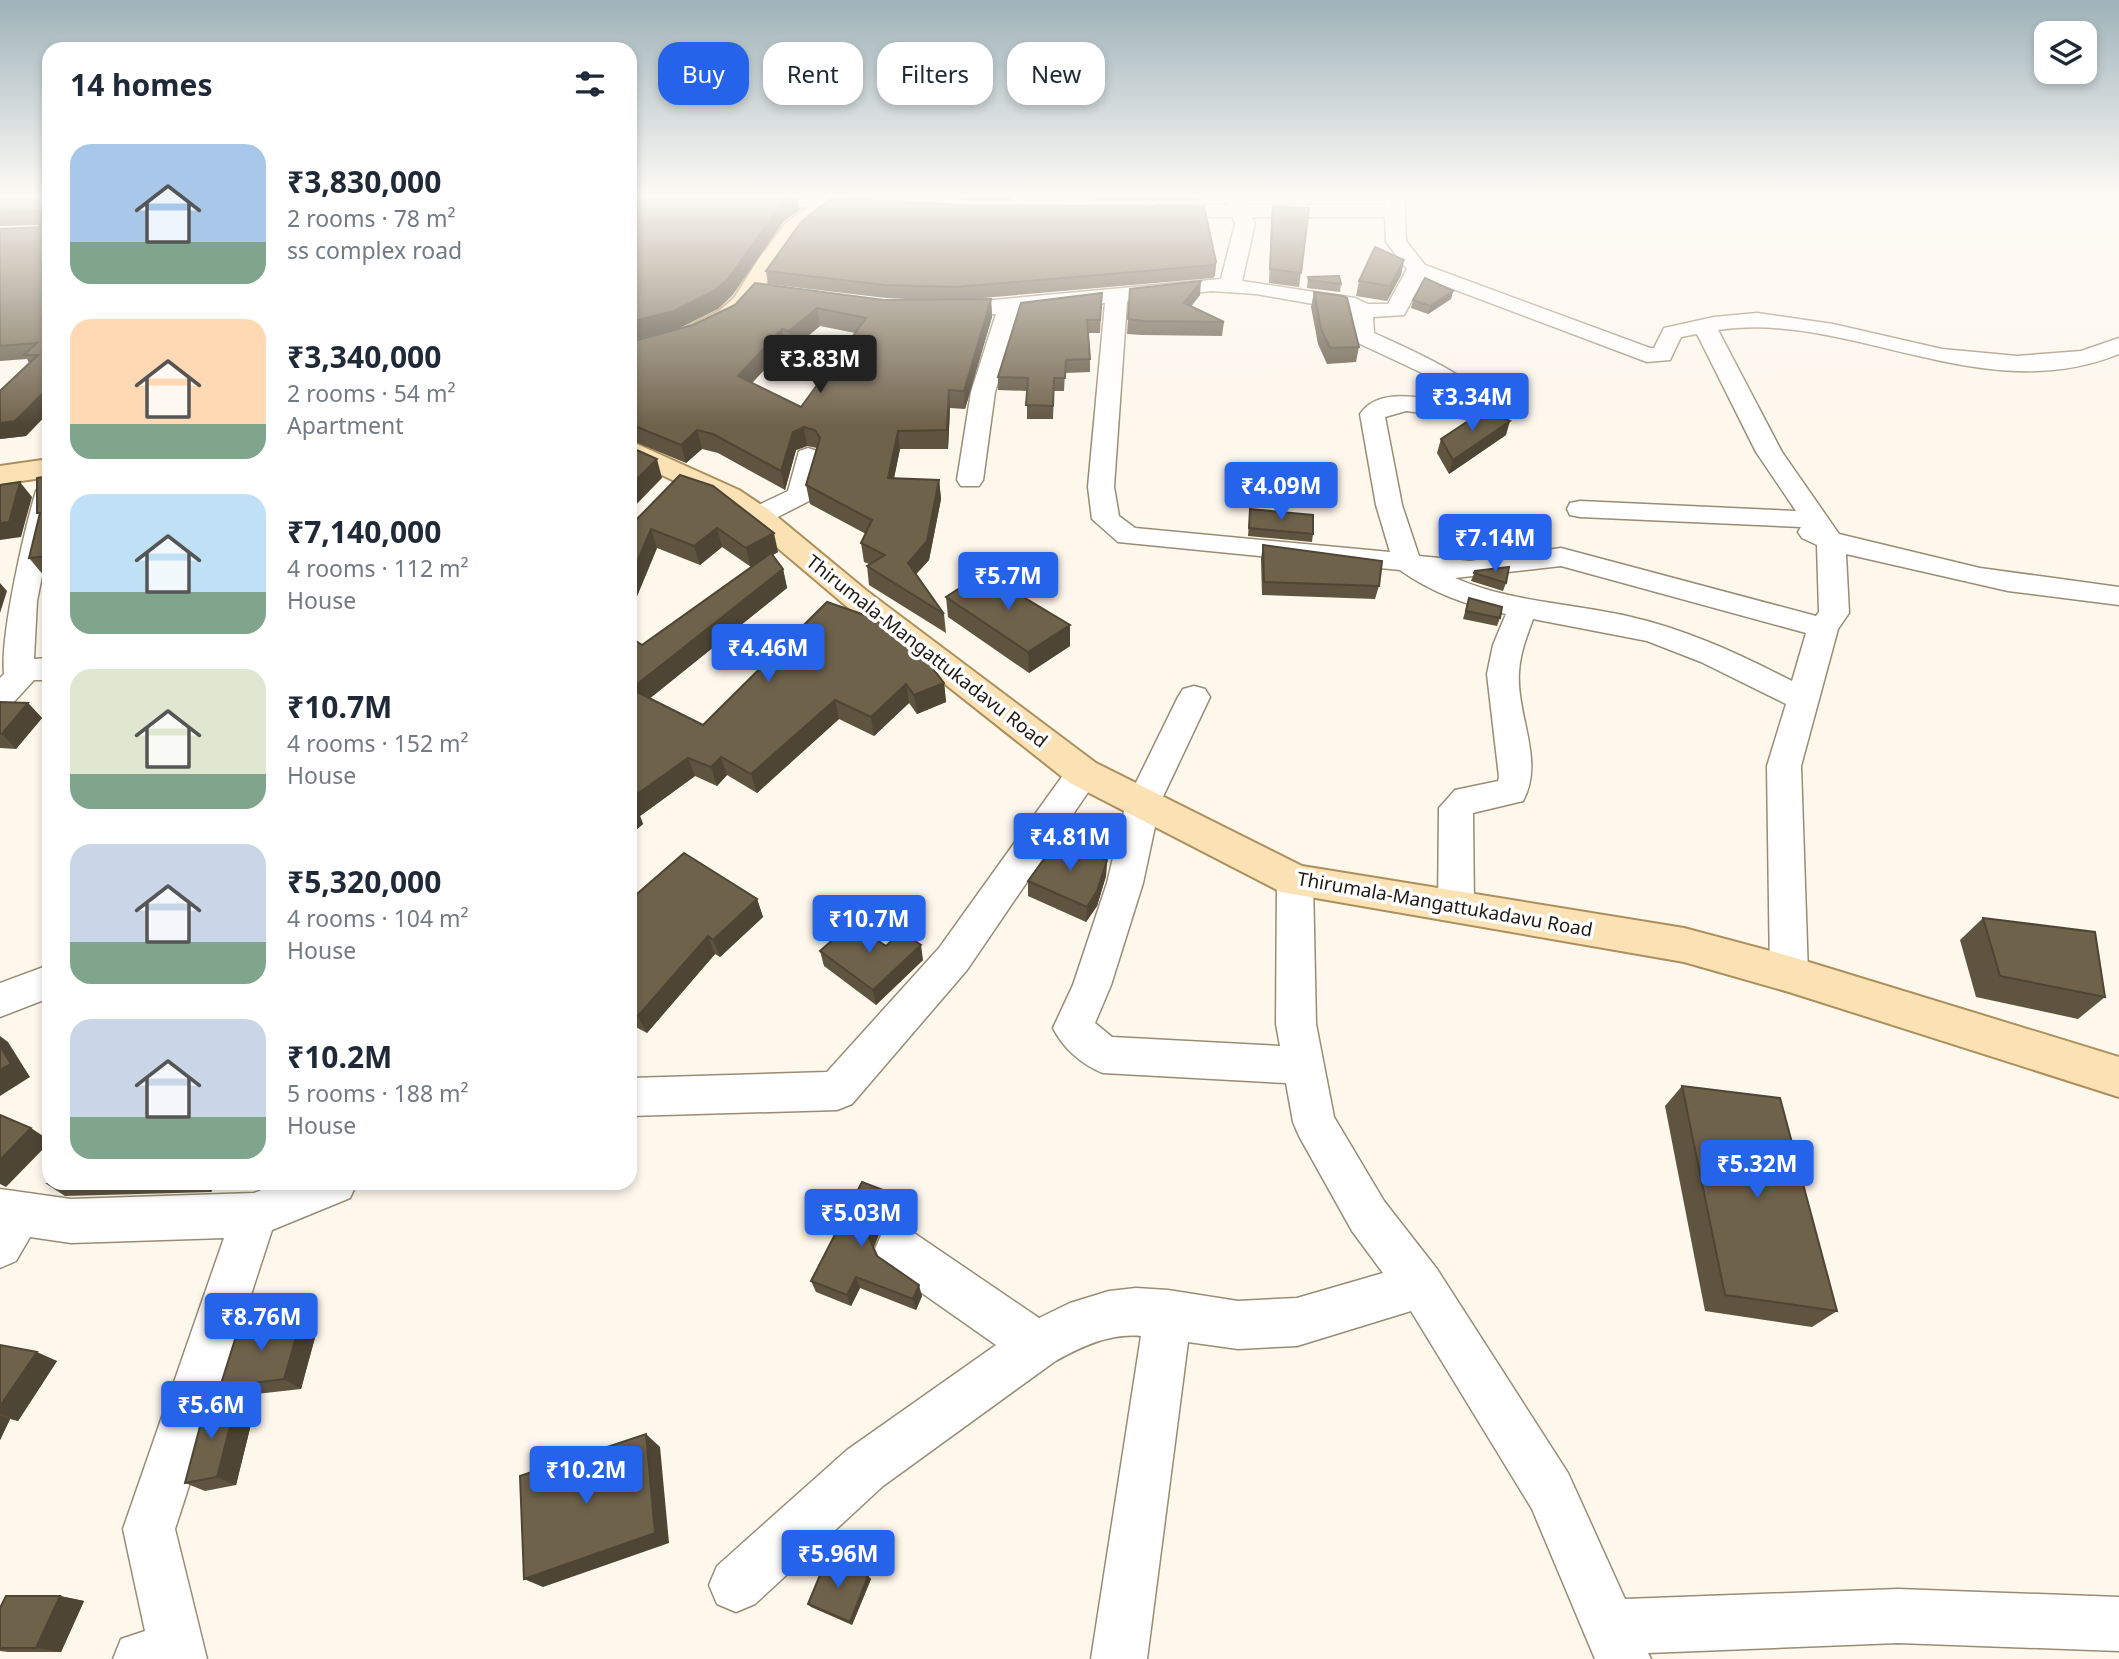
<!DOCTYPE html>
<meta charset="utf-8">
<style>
body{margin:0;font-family:"Noto Sans",sans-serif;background:#f2f2f3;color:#1f2937;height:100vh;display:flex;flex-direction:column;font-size:26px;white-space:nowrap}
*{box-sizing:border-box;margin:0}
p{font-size:23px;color:#747a83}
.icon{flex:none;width:38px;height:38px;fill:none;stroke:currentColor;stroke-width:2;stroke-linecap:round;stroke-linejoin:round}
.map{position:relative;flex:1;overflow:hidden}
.details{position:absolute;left:42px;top:42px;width:595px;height:1148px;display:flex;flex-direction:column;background:#fff;border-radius:21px;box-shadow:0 4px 10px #0003}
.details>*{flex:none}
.top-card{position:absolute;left:658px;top:42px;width:665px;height:63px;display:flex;gap:14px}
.buttons{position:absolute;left:2034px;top:21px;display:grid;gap:14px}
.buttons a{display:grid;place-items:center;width:63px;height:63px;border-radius:14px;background:#fff;box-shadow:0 4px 10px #0003;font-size:35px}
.price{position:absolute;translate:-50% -60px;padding:0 16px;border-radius:7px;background:#2563eb;color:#fff;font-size:23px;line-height:46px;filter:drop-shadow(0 2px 4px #0008)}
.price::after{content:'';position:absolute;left:50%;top:42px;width:21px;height:16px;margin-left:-10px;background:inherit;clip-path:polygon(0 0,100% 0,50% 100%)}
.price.selected{background:#222;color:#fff}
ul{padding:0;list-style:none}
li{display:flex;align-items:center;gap:21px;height:175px;padding:0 28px}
li span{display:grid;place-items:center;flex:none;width:196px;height:140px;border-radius:21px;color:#555}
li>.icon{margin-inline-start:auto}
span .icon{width:84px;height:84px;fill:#fffc;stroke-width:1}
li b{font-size:30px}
h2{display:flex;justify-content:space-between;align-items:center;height:84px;padding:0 28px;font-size:30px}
.tag{padding:0 24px;border-radius:21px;background:#fff;box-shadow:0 4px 10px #0003;font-size:24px;line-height:63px}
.tag.selected{background:#2563eb;color:#fff}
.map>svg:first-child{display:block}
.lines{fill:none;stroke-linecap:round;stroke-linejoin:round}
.minor-casing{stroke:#9a8c74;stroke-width:3}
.major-casing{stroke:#ac8f5c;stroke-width:4}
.minor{fill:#fff;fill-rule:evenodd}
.major{fill:#fbe2b5;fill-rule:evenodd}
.wall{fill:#5f5440;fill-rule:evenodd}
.shaded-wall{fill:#4e4534}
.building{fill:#6f624b;stroke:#4e4534;stroke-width:2;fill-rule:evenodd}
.labels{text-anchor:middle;stroke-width:7;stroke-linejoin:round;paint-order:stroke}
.street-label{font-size:19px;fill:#1f1a11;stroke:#fff}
</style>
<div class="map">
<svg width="2119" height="1659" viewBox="0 0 2119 1659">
<rect width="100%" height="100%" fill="#fdf7ec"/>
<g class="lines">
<g class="minor-casing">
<g id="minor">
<path d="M1224,194H1244L1248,205H1385L1384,194H1404L1406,241L1425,265L1650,348H1654L1664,328L1714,317L1757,313L1833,324L1942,349L2017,356L2081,351L2119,338V354C1982,410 1849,310 1718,330L1782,452L1839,534L1980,568L2119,587V605L2008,591L1846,554L1849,613L1838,629L1801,766L1808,974L1803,986L1789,990L1775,986L1770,974L1767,766L1786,704L1701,662L1647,641L1533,619C1527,636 1520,653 1519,672C1516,715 1545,761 1523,801L1473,813L1474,907L1469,918L1456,922L1443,918L1438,907L1439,808L1455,790L1498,781L1499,777L1487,674L1493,645L1506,614C1467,605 1432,593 1400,570L1118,542L1092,519L1088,487L1105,303L1019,313L995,392L983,480L979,486H961L957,480L971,392L996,314L946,317L935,310L938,305L1221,279L1235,224L1233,217H1158L1148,211L1158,205H1228ZM1252,217H1385L1386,242L1407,269L1388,304H1368L1355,298L1242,281L1255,224ZM1424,278L1647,362L1670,360L1681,337L1697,334L1756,452L1796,511L1580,501L1570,503L1567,509L1570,515L1580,517L1801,527L1798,532L1802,538L1817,545L1819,612L1816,616L1561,548L1470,561L1419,556L1402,505L1385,417L1406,411L1471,419L1480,417L1489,408C1489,382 1397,344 1374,333L1373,317L1404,315ZM1211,291L1256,294L1348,310L1352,313L1350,330L1356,342L1420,372L1465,404C1435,403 1382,382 1360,414L1376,505L1390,552L1135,528L1119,516L1114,487L1127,301ZM1561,566L1806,633L1792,681C1739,654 1686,629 1627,616C1569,603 1510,602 1455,578Z"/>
<path d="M752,196L864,197L874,203L864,209L745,206L742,202Z"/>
<path d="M808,448L817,451L821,456L809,501L768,522H748L744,516L748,510L788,491L799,451Z"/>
<path d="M49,483V541L37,601L34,659L49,658V680H34L11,705L0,708V678L4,674C0,636 24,531 36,491L40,485Z"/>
<path d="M1194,686L1205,689L1210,697L1160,803L1143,883L1111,985L1095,1023L1112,1037L1280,1046L1276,1024L1277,881L1282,871L1295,867L1308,871L1313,881L1316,1024L1334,1117L1384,1201L1437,1269L1568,1473L1625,1599L1898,1589L2119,1597V1651L1898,1643L1648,1653L1651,1659H1595L1532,1509L1411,1311L1297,1346L1238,1349L1188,1342L1147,1659H1091L1141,1336C1110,1333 1080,1347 1054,1362L883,1486L755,1604L736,1612L717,1604L709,1585L717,1566L847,1450L996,1345L882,1265L875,1249L882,1233L898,1226L914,1233L1039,1318L1070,1303L1109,1291L1136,1288L1168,1290L1238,1301L1297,1298L1383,1273L1352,1231L1299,1136L1293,1122L1286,1083L1103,1073C1082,1065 1063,1048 1053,1028L1073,985L1107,883L1126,803L1178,697L1183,689Z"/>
<path d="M1083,761L1095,764L1100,773L1095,782L967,970L852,1104L837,1110L630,1116V1078L827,1072L939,948L1071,764Z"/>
<path d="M49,965V998L0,1017V983Z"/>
<path d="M280,1183H357L350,1198L272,1230L175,1529L207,1659H113L121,1639L145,1631L123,1529L224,1238L71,1243L30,1237L16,1261L0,1268V1189L71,1199L254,1193Z"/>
</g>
</g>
<g class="major-casing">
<g id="major">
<path d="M826,194H852L802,232L779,261L751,309L737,321L696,341L630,360V344L679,331L719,311L734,298L760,257L786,223Z"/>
<path d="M630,441L739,490L769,510L867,591L1096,763L1302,866L1684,928L1789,956L2119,1057V1097L1789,992L1684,962L1281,892L1070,783L845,605L747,522L719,502L630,460Z"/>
<path d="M49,459V477L0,484V466Z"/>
</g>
</g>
<use href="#minor" class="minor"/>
<use href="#major" class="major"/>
</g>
<g class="wall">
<path d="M0,194H49V412L26,436L0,439V391L29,363L27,359L0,361V229L40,227L41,225L0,226Z"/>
<path d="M886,194H1017L1009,201L964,200Z"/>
<rect x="1090" y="194" width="109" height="7"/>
<path d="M1273,206L1309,208L1299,287L1269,283L1271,219Z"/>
<path d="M1404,260L1401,275L1387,301L1356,296L1359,281Z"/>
<path d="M1216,262L1215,275L1213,278L971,299H991L992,317L965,409L950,408L948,449H900L894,478L939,480L941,499L929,560L916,574L944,614L946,633L869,585L867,566L869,564L864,562L861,543L866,534L810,504L806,485L817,448L807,446L796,450L785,490L718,453L702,449L686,463L630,440V342L693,325L735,305L884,300H927L886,298L768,284L766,271ZM820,326L855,333L801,407L752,383L785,347L792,349Z"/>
<path d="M1308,277L1341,284L1340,292L1307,288Z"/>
<path d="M1130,289L1200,295L1191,306L1224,322L1222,336L1142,335L1127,334Z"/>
<path d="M1453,291L1451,299L1428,314L1411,308L1413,300Z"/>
<path d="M1314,292L1359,347L1356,362L1327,364L1318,344L1311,307Z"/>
<path d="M1102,293L1100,333H1088L1090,359V372L1065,373L1064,391H1054L1053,419H1027V391L998,390V377Z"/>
<path d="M1506,435L1449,474L1437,453L1441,439Z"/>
<path d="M680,475L778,552L773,555L783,569L787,588L650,698L703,725L827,602L944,683L946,702L917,714L909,703L874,736L839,719L757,793L727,775L717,786L695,776L640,816L643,824L630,835L642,645L751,567L722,547L700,565L657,548L635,601L630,607V521L636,520Z"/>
<path d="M49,476V576L45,577L29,558Z"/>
<path d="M1250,509L1313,534L1312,542L1248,536Z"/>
<path d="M1486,521L1519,536L1513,552L1476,557L1481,537Z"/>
<path d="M1263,545L1379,586L1375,599L1262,595L1261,559Z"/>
<path d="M1475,571L1506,583L1503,591L1471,581Z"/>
<path d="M946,597L1070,646L1029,673L948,617Z"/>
<path d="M1469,598L1500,618L1497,626L1463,619Z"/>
<path d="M0,702L28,703L42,718L16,749L0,748Z"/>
<path d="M1107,860L1106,876L1097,906L1086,922L1028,896V881Z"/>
<path d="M757,899L763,917L720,957L715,954L647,1033L630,1024V900Z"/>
<path d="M1983,918L2105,997L2078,1019L1976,997L1960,940Z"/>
<path d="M820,951L923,960L876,1005L824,966Z"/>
<path d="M1682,1086L1837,1311L1812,1327L1705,1311L1665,1106Z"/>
<path d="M45,1183H217L211,1192L65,1196Z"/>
<path d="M899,1207L890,1227L880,1232L873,1248L877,1256L922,1296L916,1310L860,1288L851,1306L816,1292L811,1281Z"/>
<path d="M301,1320L317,1330L301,1389L238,1396L220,1387Z"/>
<path d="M0,1345L57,1361L18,1421L10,1419L0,1440Z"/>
<path d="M237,1399L255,1408L236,1485L205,1491L185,1483Z"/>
<path d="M868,1576L871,1579L852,1625L811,1607L808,1604Z"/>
<path d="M60,1596L84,1601L61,1652H8L0,1651V1608Z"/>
</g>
<g class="shaded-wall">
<path d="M630,194H690L630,199Z"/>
<path d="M796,194H797L800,210L784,221L732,296L718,309L678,329L630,341V322Z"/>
<path d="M1009,194H1017L1009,201Z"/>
<path d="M1404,260L1401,275L1387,301L1390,286Z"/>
<path d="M1216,262L1215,275L1213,278L1214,265Z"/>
<path d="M1201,281L1200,295L1183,317L1184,303Z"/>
<path d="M1453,291L1451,299L1428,314L1430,306Z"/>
<path d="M991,299L992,317L965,409L964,391Z"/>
<path d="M817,308L820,326L792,349L789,331Z"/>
<path d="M782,329L785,347L742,394L738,376Z"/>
<path d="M49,387V412L26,436L0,439V423Z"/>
<path d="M949,390L950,408L948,449L947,430Z"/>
<path d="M1510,421L1506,435L1449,474L1453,460Z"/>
<path d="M804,427L807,446L796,450L785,490L781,471L793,432Z"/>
<path d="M697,430L702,449L686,463L681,445Z"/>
<path d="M898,431L900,449L890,497L888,478Z"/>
<path d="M657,459L662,478L630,511V486Z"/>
<path d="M939,480L941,499L929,560L910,581L908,563Z"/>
<path d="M20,482L32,497L21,537L0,540V523Z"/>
<path d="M717,528L722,547L700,565L694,546Z"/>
<path d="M651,529L657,548L635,601L630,607V579Z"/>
<path d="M774,533L778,552L751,567L746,548Z"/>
<path d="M1519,536L1513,552L1476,557L1482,541Z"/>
<path d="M783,569L787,588L638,708L631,689Z"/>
<path d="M0,583L7,591L0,613Z"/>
<path d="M1070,625V646L1029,673L1028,652Z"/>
<path d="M944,683L946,702L917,714L914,695Z"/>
<path d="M906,684L909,703L874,736L871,717Z"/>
<path d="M835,700L839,719L757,793L751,774Z"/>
<path d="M28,703L42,718L16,749L2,734Z"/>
<path d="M721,757L727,775L717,786L711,767Z"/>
<path d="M688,758L695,776L640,816L643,824L630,835V799Z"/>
<path d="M1107,860L1106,876L1097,906L1086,922L1087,907Z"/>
<path d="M757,899L763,917L720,957L713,940Z"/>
<path d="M708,936L715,954L647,1033L638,1016Z"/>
<path d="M921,945L923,960L876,1005L873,990Z"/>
<path d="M0,1036L8,1042L30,1077L0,1096Z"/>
<path d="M31,1128L49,1140V1143L6,1187L0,1184V1160Z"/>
<path d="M199,1183H217L211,1192Z"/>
<path d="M896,1195L899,1207L890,1227L880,1232L873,1250L869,1238L876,1220Z"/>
<path d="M856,1277L860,1288L851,1306L847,1295Z"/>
<path d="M919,1285L922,1296L916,1310L913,1299Z"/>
<path d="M301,1320L317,1330L301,1389L284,1379Z"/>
<path d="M37,1352L57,1361L18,1421L0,1414V1406Z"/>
<path d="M237,1399L255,1408L236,1485L217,1477Z"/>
<path d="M0,1415L10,1419L0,1440Z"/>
<path d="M646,1434L660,1447L669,1543L543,1587L524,1579Z"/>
<path d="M868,1576L871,1579L852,1625L850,1622Z"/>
<path d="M60,1596L84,1601L61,1652L36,1648Z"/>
</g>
<g class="building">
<path d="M0,194H49V387L15,421L0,423V391L38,355H24L37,343L0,346V229L40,227L42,211L0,213Z"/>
<path d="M693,194H796L781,205L728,279L714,291L674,311L630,322V199Z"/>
<path d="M833,197L963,205L1204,206L1216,262L1214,265L956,287L885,285L766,271L802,221Z"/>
<path d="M1273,206L1309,208L1301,273L1270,269Z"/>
<path d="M1375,247L1404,260L1390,286L1359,281Z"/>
<path d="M1339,276L1341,284L1309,280L1308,277Z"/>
<path d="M1425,278L1453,291L1430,306L1413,300Z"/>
<path d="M1201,281L1184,303L1224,322L1143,321L1128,319L1130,289Z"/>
<path d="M755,283L884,300L991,299L964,391L949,390L947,430L898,431L888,478L939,480L927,541L908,563L944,614L867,566L885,555L861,543L872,520L806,485L820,438L815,430L804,427L793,432L781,471L713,434L697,430L681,445L630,424V342L693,325L735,305ZM817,308L866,318L801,407L738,376L782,329L789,331Z"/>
<path d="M1314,292L1343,296L1347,298L1359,347L1330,348L1321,329Z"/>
<path d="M1102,293L1100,320H1087L1090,359L1066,360L1065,378H1054L1053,406L1026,405L1028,378L998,377L1021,303Z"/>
<path d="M1485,410L1510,421L1453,460L1441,439Z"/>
<path d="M630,447L657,459L630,486Z"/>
<path d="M680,475L713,486L774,533L746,548L717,528L694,546L651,529L630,579V521L636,520Z"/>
<path d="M49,476V556L29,558L40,513H37V478Z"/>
<path d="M20,482L9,522L0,523V485Z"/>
<path d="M1250,509L1313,515V534L1249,528Z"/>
<path d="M1509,519L1519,536L1482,541L1486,521Z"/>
<path d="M1263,545L1382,561L1379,586L1264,582Z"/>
<path d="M771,553L783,569L631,689L703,725L827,602L882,621L917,648L944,683L914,695L906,684L871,717L835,700L751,774L721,757L711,767L688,758L630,799V637L642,645Z"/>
<path d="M1509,567L1506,583L1474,573L1475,571Z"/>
<path d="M983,573L1070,625L1028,652L946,597Z"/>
<path d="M1469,598L1502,607L1500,618L1466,611Z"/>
<path d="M0,702L28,703L2,734H0Z"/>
<path d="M630,802L635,805L630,809Z"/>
<path d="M1058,840L1107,860L1097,891L1087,907L1028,881Z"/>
<path d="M684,853L757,899L713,940L708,936L638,1016L630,1012V900Z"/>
<path d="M1983,918L2095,932L2105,997L2000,976Z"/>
<path d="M852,923L886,946L901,932L921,945L873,990L820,951Z"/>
<path d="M0,1046L11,1064L0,1070Z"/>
<path d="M1682,1086L1780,1098L1837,1311L1725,1295Z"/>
<path d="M0,1115L31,1128L0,1160Z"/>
<path d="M862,1182L896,1195L886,1215L876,1220L869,1238L877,1256L919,1285L913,1299L856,1277L847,1295L811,1281Z"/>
<path d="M301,1320L284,1379L220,1387L239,1327Z"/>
<path d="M0,1345L37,1352L0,1406Z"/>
<path d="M237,1399L217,1477L185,1483L206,1404Z"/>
<path d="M646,1434L655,1533L524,1579L520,1476Z"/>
<path d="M827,1558L868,1576L850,1622L808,1604Z"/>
<path d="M6,1596H60L36,1648H0V1608Z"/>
</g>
<linearGradient id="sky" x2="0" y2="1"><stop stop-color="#9eb2b9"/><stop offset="0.46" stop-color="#fefbf6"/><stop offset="1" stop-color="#fefbf6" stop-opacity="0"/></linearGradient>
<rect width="2119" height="426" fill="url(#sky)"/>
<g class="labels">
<g class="street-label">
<text transform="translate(927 651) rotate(38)" y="7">Thirumala-Mangattukadavu Road</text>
<text transform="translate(1445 904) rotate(10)" y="7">Thirumala-Mangattukadavu Road</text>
</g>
</g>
</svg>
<div class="buttons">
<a><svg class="icon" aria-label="layers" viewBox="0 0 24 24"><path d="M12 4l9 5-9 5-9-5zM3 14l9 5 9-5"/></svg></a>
</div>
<b class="price selected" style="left:820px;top:395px">₹3.83M</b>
<b class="price" style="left:1472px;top:433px">₹3.34M</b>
<b class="price" style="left:1281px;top:522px">₹4.09M</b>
<b class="price" style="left:1495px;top:574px">₹7.14M</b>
<b class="price" style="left:1008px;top:612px">₹5.7M</b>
<b class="price" style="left:768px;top:684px">₹4.46M</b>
<b class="price" style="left:1070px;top:873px">₹4.81M</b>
<b class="price" style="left:869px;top:955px">₹10.7M</b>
<b class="price" style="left:1757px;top:1200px">₹5.32M</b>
<b class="price" style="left:861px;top:1249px">₹5.03M</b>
<b class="price" style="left:261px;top:1353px">₹8.76M</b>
<b class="price" style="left:211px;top:1441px">₹5.6M</b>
<b class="price" style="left:586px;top:1506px">₹10.2M</b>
<b class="price" style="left:838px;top:1590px">₹5.96M</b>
<div class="top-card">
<a class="tag selected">Buy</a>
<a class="tag">Rent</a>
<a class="tag">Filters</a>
<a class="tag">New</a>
</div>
<section class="details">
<h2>14 homes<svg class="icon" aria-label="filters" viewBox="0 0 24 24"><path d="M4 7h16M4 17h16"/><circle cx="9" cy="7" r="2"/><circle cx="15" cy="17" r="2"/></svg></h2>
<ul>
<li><span style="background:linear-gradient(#a9c7e8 70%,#7fa58c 0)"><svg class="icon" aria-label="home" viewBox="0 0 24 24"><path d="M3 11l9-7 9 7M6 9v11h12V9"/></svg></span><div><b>₹3,830,000</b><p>2 rooms · 78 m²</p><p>ss complex road</p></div></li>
<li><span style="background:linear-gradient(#ffd9b3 75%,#7fa58c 0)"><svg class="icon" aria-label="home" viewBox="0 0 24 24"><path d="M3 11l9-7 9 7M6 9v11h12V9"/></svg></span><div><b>₹3,340,000</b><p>2 rooms · 54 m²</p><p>Apartment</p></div></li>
<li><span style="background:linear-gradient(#bfe0f5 70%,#7fa58c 0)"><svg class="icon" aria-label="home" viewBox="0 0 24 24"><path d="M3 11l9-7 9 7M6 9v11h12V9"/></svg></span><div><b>₹7,140,000</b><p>4 rooms · 112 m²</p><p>House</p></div></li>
<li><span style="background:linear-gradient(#dfe7d0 75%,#7fa58c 0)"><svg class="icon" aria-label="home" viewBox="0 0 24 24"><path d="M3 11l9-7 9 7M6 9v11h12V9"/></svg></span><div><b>₹10.7M</b><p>4 rooms · 152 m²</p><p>House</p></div></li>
<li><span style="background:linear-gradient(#c9d6e8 70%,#7fa58c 0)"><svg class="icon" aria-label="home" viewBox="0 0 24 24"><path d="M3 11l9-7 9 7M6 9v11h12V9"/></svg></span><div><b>₹5,320,000</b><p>4 rooms · 104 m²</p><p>House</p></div></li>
<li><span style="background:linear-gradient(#c9d6e8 70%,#7fa58c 0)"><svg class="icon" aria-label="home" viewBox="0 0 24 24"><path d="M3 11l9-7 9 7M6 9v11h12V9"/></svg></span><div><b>₹10.2M</b><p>5 rooms · 188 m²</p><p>House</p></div></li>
</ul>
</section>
</div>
